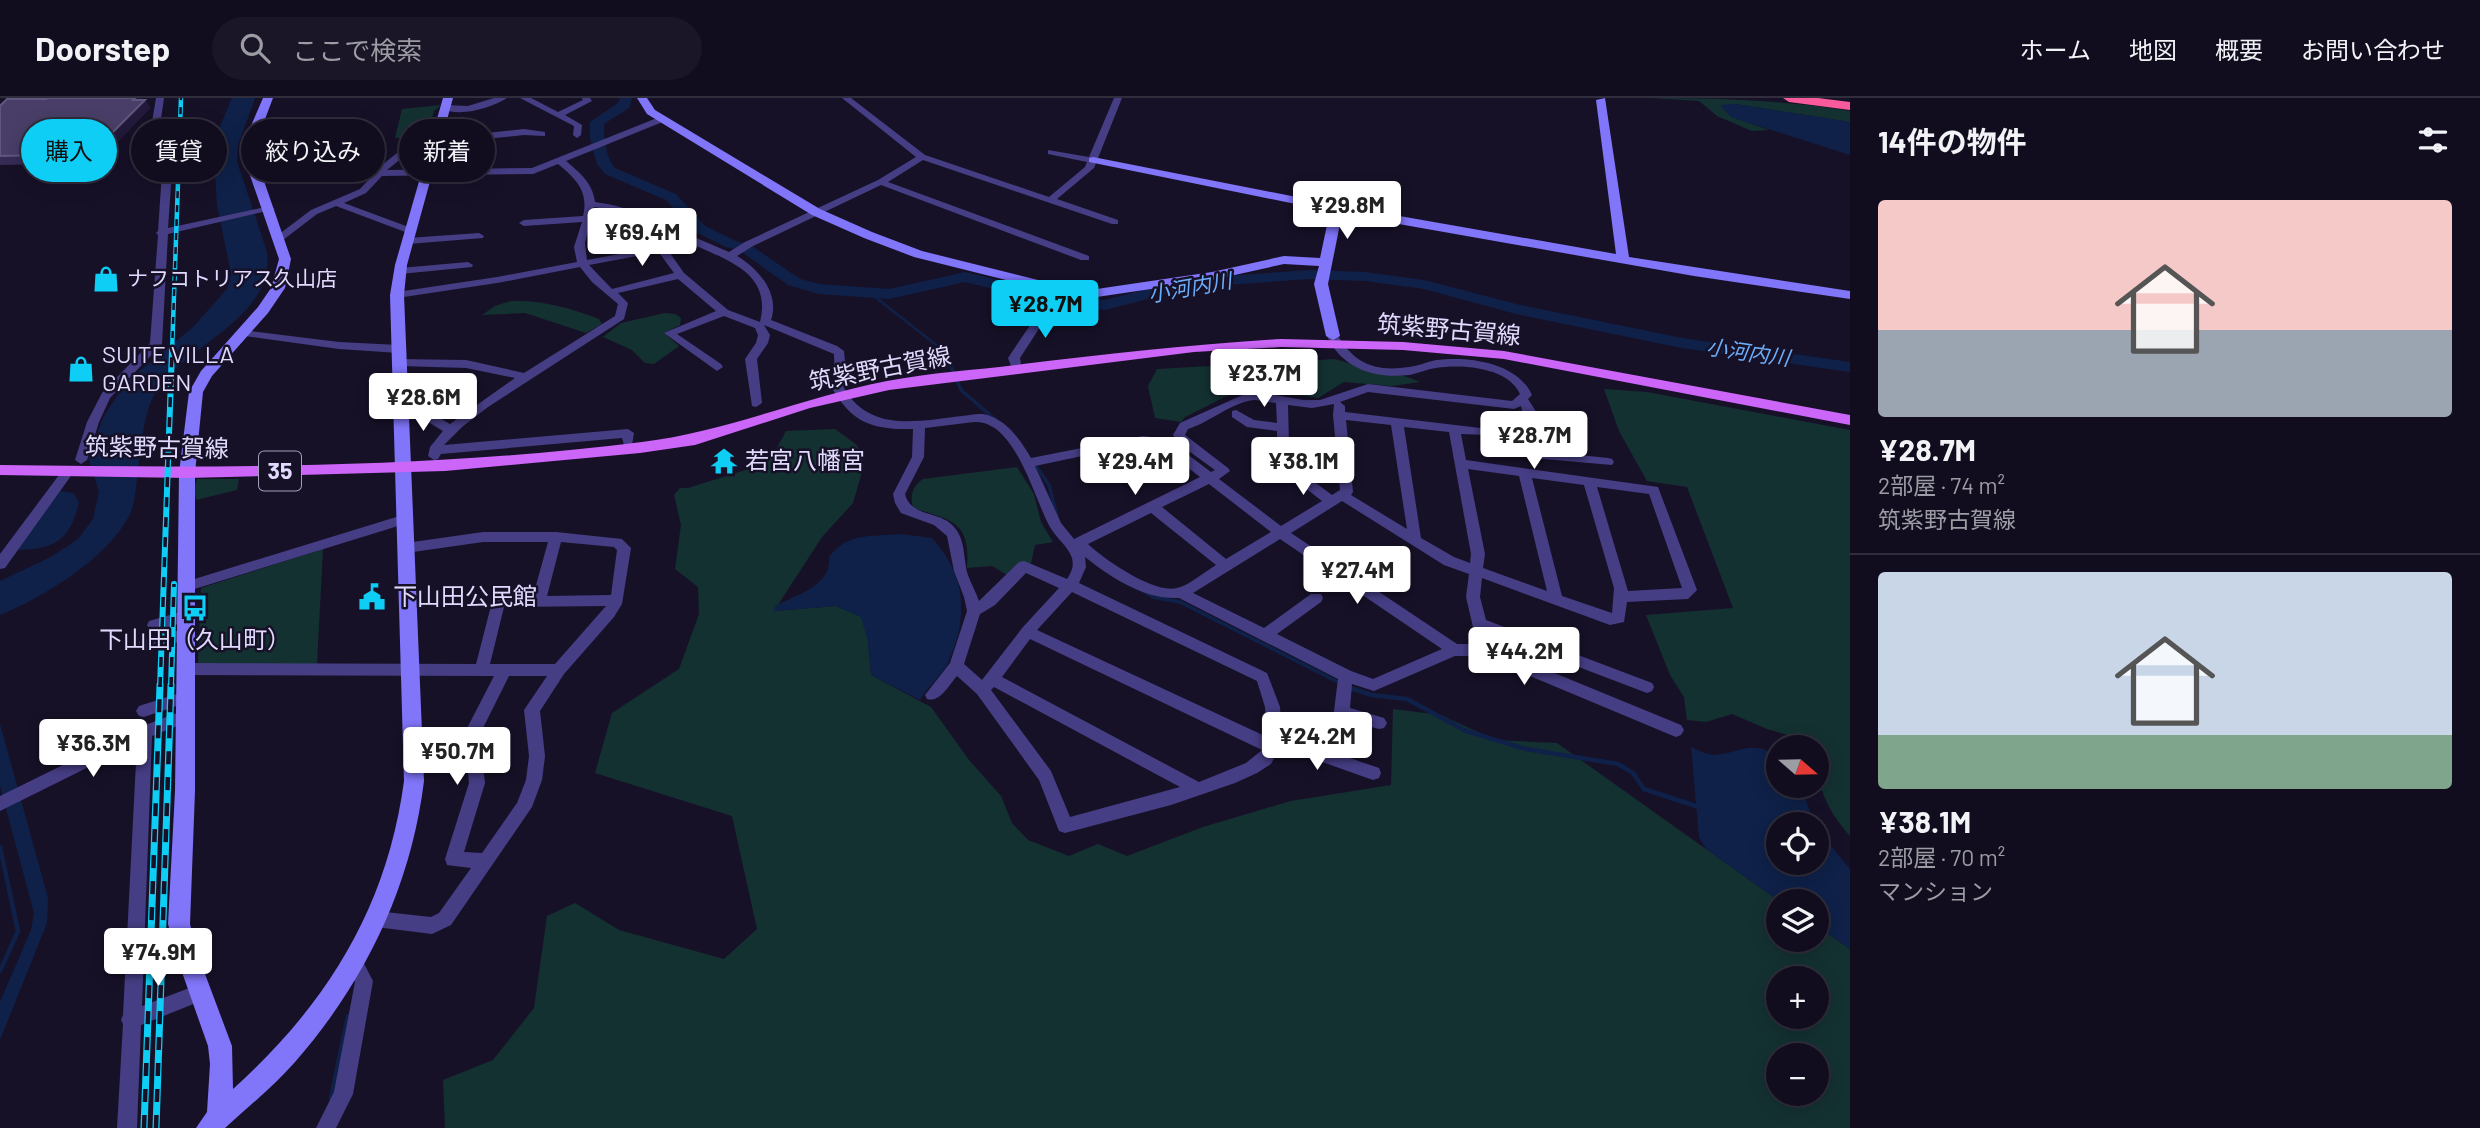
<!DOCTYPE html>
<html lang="ja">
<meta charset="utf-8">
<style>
body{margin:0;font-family:Barlow,"Noto Sans JP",sans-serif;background:#1a1627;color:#f1f3f6;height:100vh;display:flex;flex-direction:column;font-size:26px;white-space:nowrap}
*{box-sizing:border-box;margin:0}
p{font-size:23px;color:#9c9ca4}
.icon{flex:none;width:38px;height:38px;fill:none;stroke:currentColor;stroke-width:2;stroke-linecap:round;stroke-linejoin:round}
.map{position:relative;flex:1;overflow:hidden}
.panel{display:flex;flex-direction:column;background:#110d1e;width:630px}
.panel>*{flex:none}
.guide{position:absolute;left:21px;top:21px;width:665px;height:63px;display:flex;gap:14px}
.needle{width:46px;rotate:110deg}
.controls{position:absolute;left:1766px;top:637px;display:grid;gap:14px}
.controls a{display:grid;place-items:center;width:63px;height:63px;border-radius:50%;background:#110d1e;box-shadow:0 4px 18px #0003,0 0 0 2px #302d3c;font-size:35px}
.price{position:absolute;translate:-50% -60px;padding:0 16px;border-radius:7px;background:#fff;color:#222;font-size:23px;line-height:46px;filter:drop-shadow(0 2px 4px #0008)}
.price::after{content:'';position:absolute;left:50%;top:42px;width:21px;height:16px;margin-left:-10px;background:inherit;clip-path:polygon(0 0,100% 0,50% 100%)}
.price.selected{background:#0ecef5;color:#111}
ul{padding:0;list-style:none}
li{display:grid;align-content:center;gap:14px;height:371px;padding:0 28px}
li+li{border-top:2px solid #302d3c}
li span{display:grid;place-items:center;height:217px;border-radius:7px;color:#555}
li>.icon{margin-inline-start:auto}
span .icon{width:126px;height:126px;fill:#fffc;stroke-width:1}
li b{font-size:30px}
h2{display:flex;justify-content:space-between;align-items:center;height:84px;padding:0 28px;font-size:30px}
.pill{padding:0 24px;border-radius:32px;background:#110d1e;box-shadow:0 4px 18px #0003,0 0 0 2px #302d3c;font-size:24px;line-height:63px}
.pill.selected{background:#0ecef5;color:#111}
header{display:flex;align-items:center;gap:42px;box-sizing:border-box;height:98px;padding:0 35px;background:#110d1e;border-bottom:2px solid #302d3c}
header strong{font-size:33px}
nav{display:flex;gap:38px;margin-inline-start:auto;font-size:24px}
.search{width:490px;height:63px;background:#1a1627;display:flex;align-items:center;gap:18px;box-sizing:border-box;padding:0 24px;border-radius:38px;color:#9c9ca4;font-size:26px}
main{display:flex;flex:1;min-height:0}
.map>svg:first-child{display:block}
.green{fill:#143132;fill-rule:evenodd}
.water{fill:#0f2149}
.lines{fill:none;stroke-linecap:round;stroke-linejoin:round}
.stream-far2{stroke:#0f2149;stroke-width:2.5}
.stream-far1{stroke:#0f2149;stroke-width:3.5}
.stream{stroke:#0f2149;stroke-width:4.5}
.river{fill:#0f2149;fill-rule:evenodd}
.street{fill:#463e85;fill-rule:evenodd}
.secondary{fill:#8175f9;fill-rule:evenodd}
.primary{fill:#cc66f9;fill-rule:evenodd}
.highway{fill:#f85a9b;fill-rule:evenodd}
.rail-far2-casing{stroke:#0ecef5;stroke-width:4.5}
.rail-far1-casing{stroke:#0ecef5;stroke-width:6}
.rail-casing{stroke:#0ecef5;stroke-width:7}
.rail-far2{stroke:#171128;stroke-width:2.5;stroke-dasharray:7;stroke-linecap:butt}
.rail-far1{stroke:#171128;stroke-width:3.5;stroke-dasharray:10;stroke-linecap:butt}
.rail{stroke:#171128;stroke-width:4.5;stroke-dasharray:13;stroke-linecap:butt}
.wall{fill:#362b55}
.shaded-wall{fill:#22193b}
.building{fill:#483e67;stroke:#60567e;stroke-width:2}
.labels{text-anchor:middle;stroke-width:5;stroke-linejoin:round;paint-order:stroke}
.far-poi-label{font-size:21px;fill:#e0dafd;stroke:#171128;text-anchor:start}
.far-water-label{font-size:21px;font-style:italic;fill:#6caef9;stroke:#171128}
.shield{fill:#171128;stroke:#a49ebd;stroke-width:2}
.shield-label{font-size:23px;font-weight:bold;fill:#e0dafd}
.street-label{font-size:24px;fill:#e0dafd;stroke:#171128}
.poi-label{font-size:24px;fill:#e0dafd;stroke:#171128;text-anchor:start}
</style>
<header>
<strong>Doorstep</strong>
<div class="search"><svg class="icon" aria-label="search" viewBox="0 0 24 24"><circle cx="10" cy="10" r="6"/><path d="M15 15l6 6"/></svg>ここで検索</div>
<nav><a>ホーム</a><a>地図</a><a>概要</a><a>お問い合わせ</a></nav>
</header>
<main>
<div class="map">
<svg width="1850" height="1030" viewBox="0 0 1850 1030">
<rect width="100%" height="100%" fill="#171128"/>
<g class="green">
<path d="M1652,0C1719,0 1784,2 1850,13V24L1735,6L1721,8L1732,19L1769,32L1752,33L1717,18L1699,3Z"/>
<path d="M441,7L434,13L430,28L434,30L429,39L395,40L402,11Z"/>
<path d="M511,203C542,202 571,210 599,221L602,226L586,235L525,215L482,217L495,208Z"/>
<path d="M665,215L675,216L681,220L680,227L664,235L679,248L654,266L645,265L632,252L603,239L621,225Z"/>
<path d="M1335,261C1363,271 1394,272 1420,284L1392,288L1344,284L1318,300L1271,293L1229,297L1185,319L1181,324L1155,320L1148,288L1157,271Z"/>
<path d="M1604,291L1647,294L1850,332V738C1825,709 1816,687 1816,649H1807L1805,642L1767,631L1732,616L1706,624L1687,622L1684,599L1670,577L1646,517L1733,510L1687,389L1647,383L1619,333Z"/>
<path d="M835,331L857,347L864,367L853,405L822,439L774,513L836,508L862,519L868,543L871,577L931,609L969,662L1001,698L1012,725L1028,742L1069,758L1098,746L1127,758L1203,729L1291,703L1391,687L1393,611L1441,617L1495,642L1557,645L1779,803L1778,842H1816L1817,828L1850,851V1030H445L443,982L493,962L534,910L547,818L575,805L619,832L724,861L757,831L732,718L595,675L612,615L679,571L699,516L698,489L675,471L681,427L674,397L680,390H688L755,369L771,361L786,333ZM1778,880H1816V919H1778ZM1778,957H1816V996H1778Z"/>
<path d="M1017,369L1034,396L1041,424L1053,444L1035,447L1031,465L1012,480L992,468L967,470C971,423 951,422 913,410C910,398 912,388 923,381Z"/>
<path d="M197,381H239L237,392L196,402L194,390Z"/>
<path d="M323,451L317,566H198L201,490Z"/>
</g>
<g class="water">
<path d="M232,0H255L238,47L237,63L267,154C275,218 191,245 159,289C143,311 142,346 138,371C136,386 136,405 129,418C108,460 42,500 0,517V483L51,459L78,441L93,421L99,394L88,359L103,320L125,285L193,229L227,191L231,176L217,107L213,45Z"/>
<path d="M1735,6L1850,24V57L1731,19L1720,7Z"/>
<path d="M59,393L73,395L79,404C70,444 54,451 15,452Z"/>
<path d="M901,436L932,440C967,478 969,521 947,567C940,579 927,589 920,602L871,577L868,543L861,519L836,508L774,513L775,508C796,497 832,488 829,459C848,434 871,439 901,436Z"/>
<path d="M0,626L48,800L47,825L0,942V904L31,832L34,815L0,688Z"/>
<path d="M1691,649C1697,652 1706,656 1713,657C1736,657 1755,639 1778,660V688H1801L1814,726H1778V765H1816L1817,731L1850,771V851L1817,828L1816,803H1779L1706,751L1699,739Z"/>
</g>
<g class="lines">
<path class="stream-far2" d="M869,194L945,254"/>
<g class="stream-far1">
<path d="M944,252L961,292L997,323"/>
<path d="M1034,365L1049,387L1057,418"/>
<path d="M1142,492L1153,499L1180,504L1340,585"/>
</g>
<g class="stream">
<path d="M1350,590L1372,597L1407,601L1466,633L1526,651L1618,666L1633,675L1644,691L1699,709"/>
<path d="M0,749L18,833L0,873"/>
<path d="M331,1000L348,918"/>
</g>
<path class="river" d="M620,0H632L629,10L604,26C604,40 605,58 615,70L676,96L705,128L736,143L749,146L800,181L820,186L889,191L965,174L1069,199L1105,202L1171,185L1226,178L1309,172L1365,174L1424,182L1516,206L1682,240L1850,264V274L1682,250L1516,216L1424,191L1365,183L1309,181L1226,187L1171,195L1105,212L1069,209L965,184L889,201L819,196L788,187L739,152L726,149L695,134L666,102L605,76L597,66L590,41V24L618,5Z"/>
<g class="street">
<path d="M12,0H23L0,12V6Z"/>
<path d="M156,0H164L158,42L173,59L168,130L270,108L275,111L168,136L162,246L110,300L99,324L87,362L81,366L75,362L87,324L102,295L150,245L158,137L156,135L158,133L163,59L149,42Z"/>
<path d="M494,0H507C491,10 459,20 441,10L445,7L468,8Z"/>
<path d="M520,0H531L558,14L583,2L582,0H590L592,3L565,17L582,27L581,37L577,40L573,37L574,28Z"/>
<path d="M842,0H851L925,57L1049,99L1085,69L1087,64L1048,56V52L1089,59L1114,0H1122L1094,70L1057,101L1118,122V126H1112L923,62L888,84L1089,158V162H1081L881,87L753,148L737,158C759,171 780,196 771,222L837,248L844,253L847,285L844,290C870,335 918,323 962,318C972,317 981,314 990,318C1009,325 1021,343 1031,360L1143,338L1167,341L1211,374L1215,372L1179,346L1173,337L1180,325L1247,295H1263L1304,302H1320L1368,286L1512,303L1520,296C1508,269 1461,266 1436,270C1427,271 1419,275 1409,277C1375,281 1342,271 1327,238L1329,236H1337C1354,266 1375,274 1409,269C1418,268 1427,264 1436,262C1468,258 1517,264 1532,297L1528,301L1535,312L1542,353L1608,360L1612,361L1614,364L1612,367L1532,360L1521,308L1514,311L1368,294L1340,304L1345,308V314L1489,331L1491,334L1489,337L1461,336L1466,362L1658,389L1697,492L1688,501L1627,504L1624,524L1610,527L1482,480L1480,499L1486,522L1652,585L1654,589L1652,593L1647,595L1489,535L1491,549L1681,627L1684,632L1681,637L1676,639L1671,637L1482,558H1455L1374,593L1352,586L1350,610L1384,620L1387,625L1384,630L1379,631L1348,623L1344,658L1379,670L1381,675L1379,680L1373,682L1280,649L1271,666L1257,675L1235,685L1171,707L1065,735L1059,733L1039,682L977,596L957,578C949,587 940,605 927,601L925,597L950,565L967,513L964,499L954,473L947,438L934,427L901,415L895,405L893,396L912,359L913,331C873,332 852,325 832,290L835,285L834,256L764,227L770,237L768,245L757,261L762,305L756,309L752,308L745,261L756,245L758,237L755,230L724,218L677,236L721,266L723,269L717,273L664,235L716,213L678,181L618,195L628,205L624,221L488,309L462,329L444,347L628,331L634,335L632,347H624L622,340L441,356L438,361L434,362L428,358L430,349L443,333L415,316H398V310L421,309L450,326L515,280L466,270L400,268L396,267V261L466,262L524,275L615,218L618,206L592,184L580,169L497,185L397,200L392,197L397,194L497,179L577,164L574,149L582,124L524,128L519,125L524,122L583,118C589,93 576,81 558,66L533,76L382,78L366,95L344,105L414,131V135H408L336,108L317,116L283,142L274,140L311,112L360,91L382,67L412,43L436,37L440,40L524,31L545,34V38L524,37L436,46L432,44L418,47L387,72L532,70L662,18L665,19V23L566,63C579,74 593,85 595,104C627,109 639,112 659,140L680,133L729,154L745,144L878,82L916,59ZM594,109C624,114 634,118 651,143L630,154L587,162L585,145ZM679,139C714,160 774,168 760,224L728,212L684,175L663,145ZM655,149L674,175L612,191L589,167L637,158ZM1255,302L1276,305L1277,325L1254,322L1236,312L1232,313V319L1247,329L1277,333V344L1263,356L1265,359L1322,403L1281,428L1219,381L1230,373L1228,370L1185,337L1188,331C1211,324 1231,304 1255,302ZM1334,306L1333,317L1340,392L1332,397L1277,356L1289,346L1288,307L1312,310ZM1346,322L1391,327L1407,431L1351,397L1353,394ZM974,324C1015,321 1034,401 1050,429C1056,440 1068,448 1072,460C1074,468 1072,474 1067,481L1024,463L1019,464L979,503C976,494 971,486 968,477C963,461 966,442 954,429C940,412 911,420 905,396L924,359L925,330ZM1404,329L1449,334L1471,456L1470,465L1454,459L1421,440ZM1143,346L1160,348L1113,369L1099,355ZM1169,355L1200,379L1074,441L1061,425L1035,368L1087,357L1103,375L1114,378ZM1468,371L1519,378L1547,493L1483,470L1485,456ZM1532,380L1584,387L1614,490L1612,515L1562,498ZM1209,386L1271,434L1226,461L1162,409ZM1597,389L1649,396L1682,490L1628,493ZM1342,403L1444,467L1469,476L1466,499L1477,546H1457L1291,435ZM1151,415L1216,467C1204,474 1190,487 1177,490C1154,496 1105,462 1088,446ZM1280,441L1442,551L1373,581L1351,573L1277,536L1321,504L1323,500L1321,496H1311L1264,530L1193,495ZM1085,459C1110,479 1145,502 1179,500L1338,581L1329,653L1282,636L1280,609L1267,575L1079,485L1086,469ZM1026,475L1059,490L1023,529L982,582L964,566L980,516L995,507ZM1072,494L1257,583L1265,609L1267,639L1037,532ZM1030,541L1262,652L1246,665L1199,684L1002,579ZM994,589L1180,689L1070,719L1051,673L991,592Z"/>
<path d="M479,135L484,138L483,140L408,146L403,143L408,140Z"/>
<path d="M468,164L473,167L472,169L400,176L395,173L400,170Z"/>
<path d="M1059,189L1064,192L1020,260L1021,265L1019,268H1011L1008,260L1055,190Z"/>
<path d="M241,232L339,244L399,247L405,251L399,255L339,251L237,237V233Z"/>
<path d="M69,368L73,369L75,372L73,375L5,470L0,471V456L65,369Z"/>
<path d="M406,416L412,421L411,424L188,493L181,488L188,483Z"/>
<path d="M483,434H556L622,441L631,450L622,506L614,519L564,576L540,613L545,658L542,682L532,709L451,827L432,836L376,829L370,827L367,821L370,815L376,813L431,819L439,815L471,770L447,767L445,761L469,685L464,636L494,578L187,577L182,575L180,571L182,567L187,565L476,566L493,500L533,498L548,444H483L406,455L399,450L406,445ZM561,444L614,449L617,452L611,497L547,498ZM606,508L555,566H490L504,509ZM509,578H547L524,612L529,658L526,682L517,705L482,755L464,754L485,685L480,636Z"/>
<path d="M187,512L192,514L194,518L192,522L154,533L149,531L147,527L149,523Z"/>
<path d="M187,530L192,532L194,536L192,540L145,553L140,551L138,547L140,543Z"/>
<path d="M186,593L191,595L193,599L191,603L144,619L139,618L136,613L139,608Z"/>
<path d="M185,612L190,613L193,618L190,623L152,638L142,908L200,886L206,889L209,895L206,901L141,927L137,1030H117L123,926L121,922L123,917L137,645L0,713V698L140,629Z"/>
<path d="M354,855L360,858L373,883L353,996L336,1030H316L334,994L355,884L345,864L348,858Z"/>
</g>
<g class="secondary">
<path d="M263,0H273L259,37L256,60L291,161L285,190L268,215L212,278L203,294L195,375V693L190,826L199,860L232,948L233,991C327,906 387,810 404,683L390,197L395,167L443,0H453L407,167L404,197L424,683C411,789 365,884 295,964C274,988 249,1008 225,1030H196L207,1014L210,966L208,948L177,860L168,826L175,693L179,375L189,294L201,273L258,209L271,190L279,161L244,60L247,37Z"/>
<path d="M637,0H647L655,12L820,111L872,134L922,153L1074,191L1090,192L1212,174L1284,158L1320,160L1330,113L1089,64V60L1093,59L1337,107L1616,156L1596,2L1605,0L1629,159L1850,193V201L1694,178L1342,116L1328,186L1340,238L1333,242L1326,238L1314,186L1319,168L1284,166L1212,182L1090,200L1074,199L914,159L864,140L812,117L647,16Z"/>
</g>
<path class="primary" d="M1281,241L1403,244L1504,253L1850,317V327L1504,261L1403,252L1281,249L1194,254L889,292L810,310L695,347L640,355L445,373L187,380L0,377V367C214,370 429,371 642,344C726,334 804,299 887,283C932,274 978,272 1023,266C1109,256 1194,246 1281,241Z"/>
<path class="highway" d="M1783,0H1818L1850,4V12L1789,4Z"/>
<g class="rail-far2-casing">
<path id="rail-far2" d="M172,254L181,0"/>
</g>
<g class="rail-far1-casing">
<g id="rail-far1">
<path d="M160,589L172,252"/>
<path d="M171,589L174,486"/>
</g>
</g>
<g class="rail-casing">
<g id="rail">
<path d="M144,1030L160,587"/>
<path d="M156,1030L171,587"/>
</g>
</g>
<use href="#rail-far2" class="rail-far2"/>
<use href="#rail-far1" class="rail-far1"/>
<use href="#rail" class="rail"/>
</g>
<path class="wall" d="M48,0H142L143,2H145L150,10L97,65L0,67V8L46,1Z"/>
<path class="shaded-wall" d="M135,0H142L144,3L145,2L150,10L97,65L91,56Z"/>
<path class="building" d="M48,0H135L133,2H145L91,56L0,58V8L7,1H46Z"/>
<defs>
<g id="shop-bare" transform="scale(2.1)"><path d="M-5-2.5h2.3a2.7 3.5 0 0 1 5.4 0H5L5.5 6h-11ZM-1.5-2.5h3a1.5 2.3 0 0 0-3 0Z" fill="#0ecef5" stroke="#171128" stroke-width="2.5" paint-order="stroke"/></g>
<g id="temple-bare" transform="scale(2.1)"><path d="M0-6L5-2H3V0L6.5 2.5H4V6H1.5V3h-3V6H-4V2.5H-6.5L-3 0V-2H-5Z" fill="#0ecef5" stroke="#171128" stroke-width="2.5" paint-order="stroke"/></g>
<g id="civic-bare" transform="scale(2.1)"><path d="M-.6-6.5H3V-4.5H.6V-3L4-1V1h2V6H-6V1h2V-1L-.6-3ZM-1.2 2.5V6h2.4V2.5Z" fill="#0ecef5" stroke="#171128" stroke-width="2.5" paint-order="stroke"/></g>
<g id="bus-bare" transform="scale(2.1)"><path d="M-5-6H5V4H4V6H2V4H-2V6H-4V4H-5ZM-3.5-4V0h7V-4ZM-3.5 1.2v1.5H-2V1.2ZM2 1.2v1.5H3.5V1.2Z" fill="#0ecef5" stroke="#171128" stroke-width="2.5" paint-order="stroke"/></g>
</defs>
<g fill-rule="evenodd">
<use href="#shop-bare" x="106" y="181"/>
<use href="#shop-bare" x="81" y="271"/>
<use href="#temple-bare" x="724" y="363"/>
<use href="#civic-bare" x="372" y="499"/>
<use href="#bus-bare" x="195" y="510"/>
</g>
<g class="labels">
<g class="far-poi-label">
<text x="127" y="188">ナフコトリアス久山店</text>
</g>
<g class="far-water-label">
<text transform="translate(1190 190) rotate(-10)" y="7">小河内川</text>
<text transform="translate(1748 255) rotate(8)" y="7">小河内川</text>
</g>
<rect class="shield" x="259" y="353.5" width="42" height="39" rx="5"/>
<g class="shield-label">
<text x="280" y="381">35</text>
</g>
<g class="street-label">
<text transform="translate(1449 232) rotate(5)" y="8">筑紫野古賀線</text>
<text transform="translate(880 271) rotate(-11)" y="8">筑紫野古賀線</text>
<text transform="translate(157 350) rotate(1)" y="8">筑紫野古賀線</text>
</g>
<g class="poi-label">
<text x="102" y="265">SUITE VILLA<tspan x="102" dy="28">GARDEN</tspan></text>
<text x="745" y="371">若宮八幡宮</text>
<text x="393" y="507">下山田公民館</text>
<text x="195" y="550" text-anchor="middle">下山田（久山町）</text>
</g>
</g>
</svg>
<div class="controls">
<a><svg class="needle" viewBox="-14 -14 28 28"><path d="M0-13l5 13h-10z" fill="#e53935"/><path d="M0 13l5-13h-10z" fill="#9c9ca4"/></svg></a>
<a><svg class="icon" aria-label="locate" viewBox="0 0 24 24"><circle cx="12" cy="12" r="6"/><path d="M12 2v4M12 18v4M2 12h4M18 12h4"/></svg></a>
<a><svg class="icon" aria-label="layers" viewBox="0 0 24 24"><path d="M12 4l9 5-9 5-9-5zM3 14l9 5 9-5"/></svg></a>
<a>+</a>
<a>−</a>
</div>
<b class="price" style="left:1347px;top:143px">¥29.8M</b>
<b class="price" style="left:642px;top:170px">¥69.4M</b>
<b class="price selected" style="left:1045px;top:242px">¥28.7M</b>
<b class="price" style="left:1264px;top:311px">¥23.7M</b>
<b class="price" style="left:423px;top:335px">¥28.6M</b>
<b class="price" style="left:1534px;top:373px">¥28.7M</b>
<b class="price" style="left:1135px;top:399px">¥29.4M</b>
<b class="price" style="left:1303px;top:399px">¥38.1M</b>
<b class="price" style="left:1357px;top:508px">¥27.4M</b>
<b class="price" style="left:1524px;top:589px">¥44.2M</b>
<b class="price" style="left:1317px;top:674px">¥24.2M</b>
<b class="price" style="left:93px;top:681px">¥36.3M</b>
<b class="price" style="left:457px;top:689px">¥50.7M</b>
<b class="price" style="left:158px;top:890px">¥74.9M</b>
<div class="guide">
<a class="pill selected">購入</a>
<a class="pill">賃貸</a>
<a class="pill">絞り込み</a>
<a class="pill">新着</a>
</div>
</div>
<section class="panel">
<h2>14件の物件<svg class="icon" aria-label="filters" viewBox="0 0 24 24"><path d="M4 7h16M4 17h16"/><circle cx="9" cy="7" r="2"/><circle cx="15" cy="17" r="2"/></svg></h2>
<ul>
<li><span style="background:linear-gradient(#f6c9c9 60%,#9aa5b1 0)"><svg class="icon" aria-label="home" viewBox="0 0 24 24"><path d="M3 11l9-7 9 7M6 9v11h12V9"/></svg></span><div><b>¥28.7M</b><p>2部屋 · 74 m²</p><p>筑紫野古賀線</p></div></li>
<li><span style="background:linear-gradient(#c9d6e8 75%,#7fa58c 0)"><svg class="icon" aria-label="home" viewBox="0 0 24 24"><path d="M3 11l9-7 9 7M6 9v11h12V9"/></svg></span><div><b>¥38.1M</b><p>2部屋 · 70 m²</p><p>マンション</p></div></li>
</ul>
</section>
</main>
